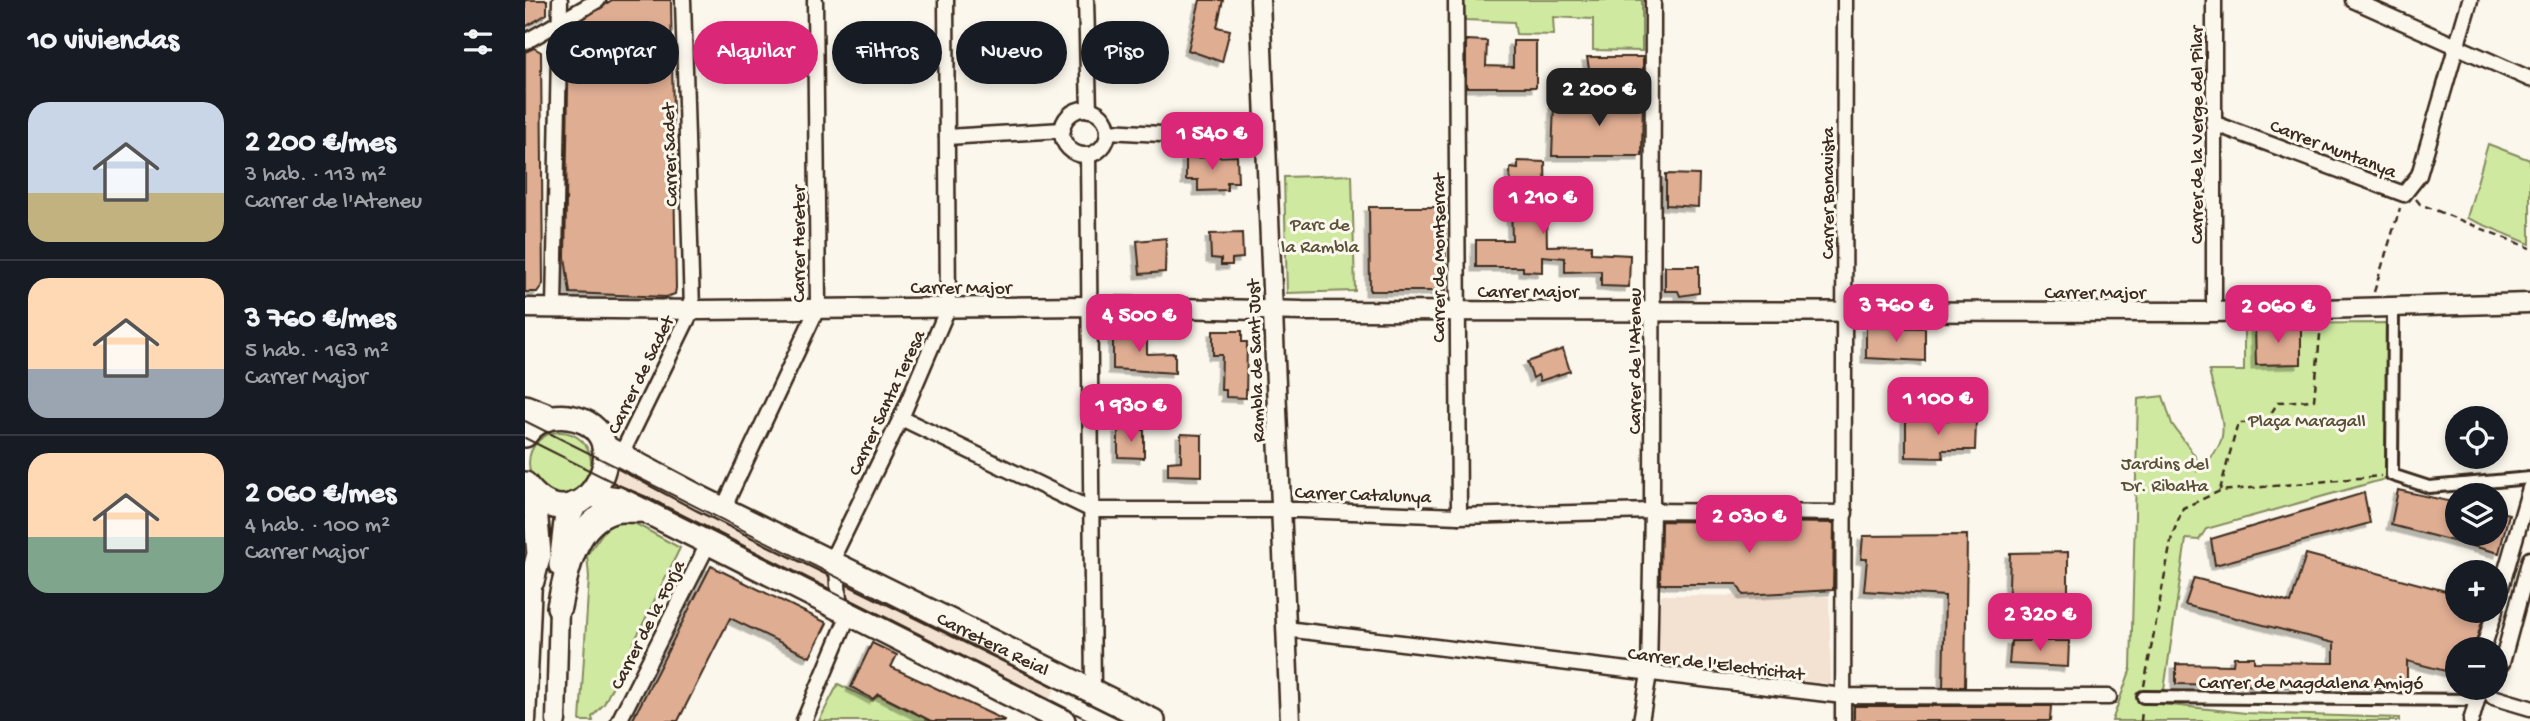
<!DOCTYPE html>
<html lang="es">
<meta charset="utf-8">
<style>
body{margin:0;font-family:"Gochi Hand",sans-serif;background:#20242c;color:#f1f3f6;height:100vh;display:flex;flex-direction:column;font-size:26px;white-space:nowrap}
*{box-sizing:border-box;margin:0}
p{font-size:23px;color:#9ea1a6}
.icon{flex:none;width:38px;height:38px;fill:none;stroke:currentColor;stroke-width:2;stroke-linecap:round;stroke-linejoin:round}
.map{position:relative;flex:1;overflow:hidden}
.sheet{display:flex;flex-direction:column;background:#171b24;width:525px}
.sheet>*{flex:none}
.top-card{position:absolute;left:21px;top:21px;width:665px;height:63px;display:flex;gap:14px}
.fabs{position:absolute;left:1920px;top:406px;display:grid;gap:14px}
.fabs a{display:grid;place-items:center;width:63px;height:63px;border-radius:50%;background:#171b24;box-shadow:0 4px 10px #0003;font-size:35px}
.price{position:absolute;translate:-50% -60px;padding:0 16px;border-radius:14px;background:#db2777;color:#fff;font-size:23px;line-height:46px;filter:drop-shadow(0 2px 4px #0008)}
.price::after{content:'';position:absolute;left:50%;top:42px;width:21px;height:16px;margin-left:-10px;background:inherit;clip-path:polygon(0 0,100% 0,50% 100%)}
.price.active{background:#222;color:#fff}
ul{padding:0;list-style:none}
li{display:flex;align-items:center;gap:21px;height:175px;padding:0 28px}
li+li{border-top:2px solid #363941}
li span{display:grid;place-items:center;flex:none;width:196px;height:140px;border-radius:21px;color:#555}
li>.icon{margin-inline-start:auto}
span .icon{width:84px;height:84px;fill:#fffc;stroke-width:1}
li b{font-size:30px}
h2{display:flex;justify-content:space-between;align-items:center;height:84px;padding:0 28px;font-size:30px}
.tag{padding:0 24px;border-radius:32px;background:#171b24;box-shadow:0 4px 10px #0003;font-size:24px;line-height:63px}
.tag.active{background:#db2777;color:#fff}
main{display:flex;flex:1;min-height:0}
.map>svg:first-child{display:block}
.built{fill:#f3e1d1}
.green{fill:#cfeaa0;stroke:#858a5f;stroke-width:2}
.building{fill:#dfad92;stroke:#3b2a1e;stroke-width:2;filter:url(#shadow)}
.lines{fill:none;stroke-linecap:round;stroke-linejoin:round}
.pedestrian-casing{stroke:#3b2a1e;stroke-width:16}
.minor-casing{stroke:#3b2a1e;stroke-width:19}
.tertiary-casing{stroke:#3b2a1e;stroke-width:23}
.primary-casing{stroke:#3b2a1e;stroke-width:28}
.path{stroke:#3b2a1e;stroke-width:2.5;stroke-dasharray:7 5;stroke-linecap:butt}
.pedestrian{stroke:#fbf7ec;stroke-width:10}
.minor{stroke:#fbf7ec;stroke-width:14}
.tertiary{stroke:#fbf7ec;stroke-width:18}
.primary{stroke:#fbf7ec;stroke-width:23}
.tram{stroke:#3b2a1e;stroke-width:2}
.labels{text-anchor:middle;stroke-width:6;stroke-linejoin:round;paint-order:stroke}
.street-label{font-size:19px;fill:#3b2a1e;stroke:#fbf7ec}
.park-label{font-size:19px;fill:#595038;stroke:#fbf7ec}
</style>
<main>
<section class="sheet">
<h2>10 viviendas<svg class="icon" aria-label="filters" viewBox="0 0 24 24"><path d="M4 7h16M4 17h16"/><circle cx="9" cy="7" r="2"/><circle cx="15" cy="17" r="2"/></svg></h2>
<ul>
<li><span style="background:linear-gradient(#c9d6e8 65%,#c2b280 0)"><svg class="icon" aria-label="home" viewBox="0 0 24 24"><path d="M3 11l9-7 9 7M6 9v11h12V9"/></svg></span><div><b>2 200 €/mes</b><p>3 hab. · 113 m²</p><p>Carrer de l'Ateneu</p></div></li>
<li><span style="background:linear-gradient(#ffd9b3 65%,#9aa5b1 0)"><svg class="icon" aria-label="home" viewBox="0 0 24 24"><path d="M3 11l9-7 9 7M6 9v11h12V9"/></svg></span><div><b>3 760 €/mes</b><p>5 hab. · 163 m²</p><p>Carrer Major</p></div></li>
<li><span style="background:linear-gradient(#ffd9b3 60%,#7fa58c 0)"><svg class="icon" aria-label="home" viewBox="0 0 24 24"><path d="M3 11l9-7 9 7M6 9v11h12V9"/></svg></span><div><b>2 060 €/mes</b><p>4 hab. · 100 m²</p><p>Carrer Major</p></div></li>
</ul>
</section>
<div class="map">
<svg width="2005" height="721" viewBox="0 0 2005 721">
<defs>
<filter id="shadow"><feDropShadow dx="-4.5" dy="4.5" stdDeviation="0" flood-color="#0004"/></filter>
</defs>
<rect width="100%" height="100%" fill="#fbf7ec"/>
<filter id="ink" filterUnits="userSpaceOnUse"><feTurbulence type="fractalNoise" baseFrequency=".0143" numOctaves="2"/><feDisplacementMap in="SourceGraphic" scale="14" xChannelSelector="R" yChannelSelector="G"/><feConvolveMatrix kernelMatrix="1 2 1 2 8 2 1 2 1" color-interpolation-filters="sRGB"/></filter>
<g filter="url(#ink)">
<g class="built">
<path d="M96,465L303,568L307,597L86,486Z"/>
<path d="M319,576L533,683L522,704L323,604Z"/>
<path d="M1136,595L1304,597L1306,684L1131,664Z"/>
</g>
<g class="green">
<path d="M939,0H1117V51L1068,50V19L1028,17L1029,35L991,34L989,22L940,20Z"/>
<path d="M1963,144L2005,160V244L1942,218Z"/>
<path d="M827,175L830,291L762,293L759,177Z"/>
<path d="M1862,323L1860,479L1681,529L1674,540L1661,539L1637,704L1721,713L1874,718V721H1587L1606,668L1613,399L1638,396L1647,424L1672,459V471C1714,437 1694,418 1684,371H1719V324Z"/>
<circle cx="35" cy="463" r="31"/>
<path d="M102,519L155,548L79,704L67,717L68,721H55L64,577L62,555L84,524Z"/>
<path d="M313,684L348,701L353,695L406,721H294Z"/>
</g>
<g class="building">
<path d="M0,0H22V14L0,27Z"/>
<path d="M87,0H146L151,288L150,294L141,297L45,293L40,257L44,33L46,27Z"/>
<path d="M675,0H698L692,27L705,30L697,62L663,50Z"/>
<path d="M941,40L962,41L961,66L988,67V41H1011V87H941Z"/>
<path d="M9,48L16,52L18,284L12,292H0V52Z"/>
<path d="M1062,57H1118V75L1069,78L1071,70L1064,69Z"/>
<path d="M1118,94L1117,156H1027L1029,104H1075V99Z"/>
<path d="M712,156L713,182H702V190L673,191V180H661V158Z"/>
<path d="M993,161L1020,162L1022,246L1066,245V253L1105,255L1104,287L1076,286V271L1040,272V258L1017,256V272L998,271V267H951V240H987L985,168L993,169Z"/>
<path d="M1141,174L1174,175L1173,207L1141,205Z"/>
<path d="M844,207H920L921,291H845Z"/>
<path d="M717,233L718,258L707,259V265H696V259L686,258L685,234Z"/>
<path d="M641,238L640,272L615,274L612,241Z"/>
<path d="M1140,266H1174V293L1155,296L1153,291H1140Z"/>
<path d="M1776,325V364L1731,365L1730,326Z"/>
<path d="M1341,327L1400,328V361L1341,358Z"/>
<path d="M588,331H622V354L650,353V373L588,369Z"/>
<path d="M688,331H717V342H722L721,398L701,397V390H696L697,355H688Z"/>
<path d="M1038,349L1045,371L1015,381L1013,375L1008,378L1002,362Z"/>
<path d="M1381,418L1451,421L1450,450H1417L1418,458L1381,457Z"/>
<path d="M593,429L619,430V458L593,457Z"/>
<path d="M656,434L677,435V476L643,475V462L656,461Z"/>
<path d="M1873,490L1932,503V534H1970V511L1984,514L1974,553L1866,525Z"/>
<path d="M1839,493L1845,523L1690,565L1686,539Z"/>
<path d="M1136,521L1309,523L1308,590L1218,595L1212,584H1135Z"/>
<path d="M1442,535L1440,687H1418L1420,596L1339,591L1342,559H1336L1338,536Z"/>
<path d="M1543,552V621L1483,618L1485,553Z"/>
<path d="M1781,554L1932,594V611H1960L1949,649H1932V674L1882,661V688L1651,684V664L1708,665L1709,657H1729V662L1809,663V643L1660,605L1669,578L1766,603Z"/>
<path d="M186,566L302,623L285,657L205,618L153,721H107Z"/>
<path d="M1486,641H1544L1543,667L1484,664Z"/>
<path d="M347,643L372,655L366,667L481,721H406L353,694L348,699L326,687Z"/>
<path d="M1329,706H1526L1525,721H1329Z"/>
</g>
<g class="lines">
<g class="pedestrian-casing">
<g id="pedestrian">
<path d="M1868,308L1867,475L1904,487L2005,478"/>
<path d="M1618,697L1953,700"/>
</g>
</g>
<g class="minor-casing">
<g id="minor">
<path d="M561,0L564,110"/>
<path d="M931,0L934,516"/>
<path d="M1689,0V312"/>
<path d="M1828,0L2005,79"/>
<path d="M0,42L73,0"/>
<circle cx="560" cy="132" r="23"/>
<path d="M1688,123L1879,194L1894,175L1945,0"/>
<path d="M583,131L741,140"/>
<path d="M422,137L538,130"/>
<path d="M563,155L568,691"/>
<path d="M29,308L35,0"/>
<path d="M376,418L567,510H774L934,516L1127,511L1320,513"/>
<path d="M96,455L167,310L158,0"/>
<path d="M198,509L293,307L290,0"/>
<path d="M1970,608L2005,488"/>
<path d="M761,629L1318,696L1584,697"/>
<path d="M1958,649L1970,611"/>
<path d="M1970,672L1977,663L2005,559"/>
<path d="M1968,697L2005,708"/>
<path d="M94,721L183,544"/>
<path d="M279,721L324,614L314,601L311,551L376,418L423,308L421,0"/>
<path d="M1116,721L1124,674L1127,511L1128,0"/>
<path d="M1318,721L1320,0"/>
<path d="M1946,721L1953,697L1949,688"/>
</g>
</g>
<g class="tertiary-casing">
<g id="tertiary">
<path d="M735,0L765,721"/>
<path d="M0,308L175,310L567,306L777,311L1689,312L2005,303"/>
<path d="M1,721L7,581"/>
<path d="M31,721L34,607"/>
</g>
</g>
<g class="primary-casing">
<g id="primary">
<path d="M0,407L26,417"/>
<path d="M0,435C10,421 26,415 43,417C124,428 56,559 0,484"/>
<path id="s1" d="M79,447L177,499L628,721"/>
<path d="M65,495L93,499L119,510L538,721"/>
<path d="M36,565L41,522L50,504"/>
<path d="M7,581L14,554L9,497"/>
<path d="M34,607C41,573 49,522 89,511C97,509 108,511 116,510"/>
</g>
</g>
<g class="path">
<path d="M1891,199L1895,204L2005,248"/>
<path d="M1849,292L1875,208"/>
<path d="M1695,490L1713,423L1741,422L1753,402L1789,400L1796,324"/>
<path d="M1619,686L1647,536L1658,508L1695,491L1856,476"/>
<path d="M1616,721L1617,710"/>
</g>
<use href="#pedestrian" class="pedestrian"/>
<use href="#minor" class="minor"/>
<use href="#tertiary" class="tertiary"/>
<use href="#primary" class="primary"/>
<g class="tram">
<path d="M0,421L599,721"/>
<path d="M0,438L565,721"/>
</g>
</g>
</g>
<g class="labels">
<g class="street-label">
<text transform="translate(1670 135) rotate(-90)" y="7">Carrer de la Verge del Pilar</text>
<text transform="translate(1809 147) rotate(21)" y="7">Carrer Muntanya</text>
<text transform="translate(143 155) rotate(-92)" y="7">Carrer Sadet</text>
<text transform="translate(1301 193) rotate(-90)" y="7">Carrer Bonavista</text>
<text transform="translate(272 244) rotate(-90)" y="7">Carrer Hereter</text>
<text transform="translate(912 258) rotate(-90)" y="7">Carrer de Montserrat</text>
<text x="436" y="293">Carrer Major</text>
<text x="1003" y="297">Carrer Major</text>
<text x="1570" y="298">Carrer Major</text>
<text transform="translate(729 361) rotate(-92)" y="7">Rambla de Sant Just</text>
<text transform="translate(1108 361) rotate(-90)" y="7">Carrer de l'Ateneu</text>
<text transform="translate(114 374) rotate(-64)" y="7">Carrer de Sadet</text>
<text transform="translate(360 402) rotate(-65)" y="7">Carrer Santa Teresa</text>
<text transform="translate(838 493) rotate(2)" y="7">Carrer Catalunya</text>
<text transform="translate(121 624) rotate(-63)" y="7">Carrer de la Forja</text>
<text dy="7" stroke="none"><textPath href="#s1" startOffset="436">Carretera Reial</textPath></text>
<text transform="translate(1191 662) rotate(7)" y="7">Carrer de l'Electricitat</text>
<text x="1786" y="688">Carrer de Magdalena Amigó</text>
</g>
<g class="park-label">
<text x="795" y="230">Parc de<tspan x="795" dy="22">la Rambla</tspan></text>
<text x="1782" y="426">Plaça Maragall</text>
<text x="1640" y="469">Jardins del<tspan x="1640" dy="22">Dr. Ribalta</tspan></text>
</g>
</g>
</svg>
<div class="fabs">
<a><svg class="icon" aria-label="locate" viewBox="0 0 24 24"><circle cx="12" cy="12" r="6"/><path d="M12 2v4M12 18v4M2 12h4M18 12h4"/></svg></a>
<a><svg class="icon" aria-label="layers" viewBox="0 0 24 24"><path d="M12 4l9 5-9 5-9-5zM3 14l9 5 9-5"/></svg></a>
<a>+</a>
<a>−</a>
</div>
<b class="price active" style="left:1074px;top:128px">2 200 €</b>
<b class="price" style="left:687px;top:172px">1 540 €</b>
<b class="price" style="left:1018px;top:236px">1 210 €</b>
<b class="price" style="left:1371px;top:344px">3 760 €</b>
<b class="price" style="left:1753px;top:345px">2 060 €</b>
<b class="price" style="left:614px;top:354px">4 500 €</b>
<b class="price" style="left:1413px;top:437px">1 100 €</b>
<b class="price" style="left:606px;top:444px">1 930 €</b>
<b class="price" style="left:1224px;top:555px">2 030 €</b>
<b class="price" style="left:1515px;top:653px">2 320 €</b>
<div class="top-card">
<a class="tag">Comprar</a>
<a class="tag active">Alquilar</a>
<a class="tag">Filtros</a>
<a class="tag">Nuevo</a>
<a class="tag">Piso</a>
</div>
</div>
</main>
